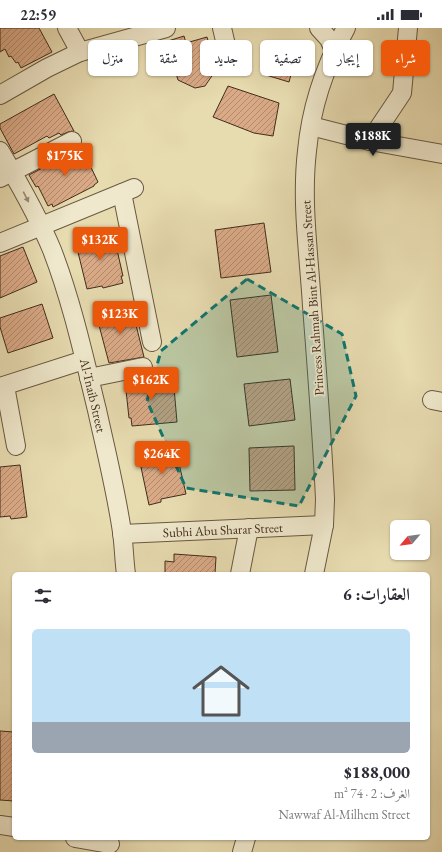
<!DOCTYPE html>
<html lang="ar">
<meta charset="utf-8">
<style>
body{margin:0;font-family:"EB Garamond",Amiri,serif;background:#f2f2f3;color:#2b2b33;direction:rtl;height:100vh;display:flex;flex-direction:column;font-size:15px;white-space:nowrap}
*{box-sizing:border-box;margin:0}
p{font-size:13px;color:#7c7c81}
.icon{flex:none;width:22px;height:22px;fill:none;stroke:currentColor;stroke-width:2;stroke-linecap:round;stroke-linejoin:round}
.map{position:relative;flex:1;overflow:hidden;direction:ltr}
.details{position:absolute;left:12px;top:544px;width:418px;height:268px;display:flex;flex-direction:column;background:#fff;border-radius:6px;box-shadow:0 1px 3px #0004;direction:rtl}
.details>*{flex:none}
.banner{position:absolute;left:12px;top:12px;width:418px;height:36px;direction:rtl;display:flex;gap:8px}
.needle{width:26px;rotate:241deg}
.controls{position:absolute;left:390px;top:492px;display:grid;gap:8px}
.controls a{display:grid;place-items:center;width:40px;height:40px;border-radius:6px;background:#fff;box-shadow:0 1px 3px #0004;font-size:20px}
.price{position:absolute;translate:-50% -34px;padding:0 9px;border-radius:4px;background:#ea580c;color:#fff;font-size:13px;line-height:26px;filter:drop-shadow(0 1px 2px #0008)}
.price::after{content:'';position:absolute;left:50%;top:24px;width:12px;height:9px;margin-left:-6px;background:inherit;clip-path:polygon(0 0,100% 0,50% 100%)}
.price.active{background:#222;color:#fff}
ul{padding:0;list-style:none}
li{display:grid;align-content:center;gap:8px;height:212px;padding:0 20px}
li+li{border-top:1px solid #e1e1e2}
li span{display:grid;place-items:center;height:124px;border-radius:6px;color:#555}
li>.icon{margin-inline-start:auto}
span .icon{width:72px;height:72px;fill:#fffc;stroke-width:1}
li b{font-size:17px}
h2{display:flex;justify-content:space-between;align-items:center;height:48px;padding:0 20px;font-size:17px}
.tag{padding:0 14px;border-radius:6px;background:#fff;box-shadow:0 1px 3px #0004;font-size:14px;line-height:36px}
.tag.active{background:#ea580c;color:#fff}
.status{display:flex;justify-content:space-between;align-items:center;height:28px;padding:0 20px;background:#fff;direction:ltr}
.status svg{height:11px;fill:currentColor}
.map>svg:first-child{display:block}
.building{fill:url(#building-hatch);stroke:#412c1c}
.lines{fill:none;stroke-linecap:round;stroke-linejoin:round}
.minor-casing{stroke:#6a5841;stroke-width:20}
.minor{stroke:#efe8cc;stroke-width:18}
.oneway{fill:#988a74}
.marked{fill:#0f766e;fill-opacity:0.2;stroke:#0f766e;stroke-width:3;stroke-dasharray:8 5;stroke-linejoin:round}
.labels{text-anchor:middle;stroke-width:3.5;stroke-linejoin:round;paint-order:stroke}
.street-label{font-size:13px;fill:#412c1c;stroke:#efe8cc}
</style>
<div class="status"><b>22:59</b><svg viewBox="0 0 49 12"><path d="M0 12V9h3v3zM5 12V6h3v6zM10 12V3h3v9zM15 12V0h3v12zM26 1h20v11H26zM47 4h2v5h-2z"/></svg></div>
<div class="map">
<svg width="442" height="824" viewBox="0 0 442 824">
<defs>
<pattern id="building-hatch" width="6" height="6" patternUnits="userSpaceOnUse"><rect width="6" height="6" fill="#daaa87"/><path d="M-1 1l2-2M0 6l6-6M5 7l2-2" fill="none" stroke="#b28b6e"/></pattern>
</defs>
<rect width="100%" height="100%" fill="#e7dbb0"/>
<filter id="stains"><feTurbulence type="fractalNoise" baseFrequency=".005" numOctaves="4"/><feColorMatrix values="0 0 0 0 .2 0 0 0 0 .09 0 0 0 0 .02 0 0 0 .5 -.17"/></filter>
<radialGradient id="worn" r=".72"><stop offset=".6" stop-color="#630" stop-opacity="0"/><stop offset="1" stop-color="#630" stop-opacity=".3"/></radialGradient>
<g class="building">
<path d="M0,0H39L52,24L21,40L18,34L16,35L11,28L9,29L5,21L0,24Z"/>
<path d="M184,8L186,15L207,9L216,42L205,58L195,60L178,52L175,42H174L170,29H172L168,13Z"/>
<path d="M274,18L297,25L289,54L266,47Z"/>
<path d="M228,58L279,75L273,108L254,105L213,89Z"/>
<path d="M54,66L74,103L68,104L61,107L59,105L49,110L47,108L14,126L0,100V96Z"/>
<path d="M82,116L83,118L84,117L91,129L87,131L98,154L94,157V158L53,179L52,176L48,178L38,158L36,159L29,147L77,122Z"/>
<path d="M264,195L271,244L221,250L215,202Z"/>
<path d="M111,203L113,213H115L123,248H121L123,255L103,260L102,258L87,261L76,216L92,212L91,208Z"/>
<path d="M23,219L37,254L0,270V228Z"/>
<path d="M271,267L278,324L237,329L230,272Z"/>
<path d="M42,276L53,310L8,325L0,299V290Z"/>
<path d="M131,277L144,329L109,335L96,286Z"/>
<path d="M149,347L150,350L173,348L177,394L132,398L131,390H129L125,353Z"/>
<path d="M290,351L295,392L249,398L244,356Z"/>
<path d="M294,418L295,462L250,463L249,420Z"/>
<path d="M170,419V422H176L186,466L161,471V474L149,477L138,425Z"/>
<path d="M20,437L27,489L11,491L10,488L0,489V439Z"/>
<path d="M174,526L216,529L215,546H165V533L174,534Z"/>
<path d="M0,703L14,704V773L0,772Z"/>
</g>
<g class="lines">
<g class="minor-casing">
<g id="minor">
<path d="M67,0L80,24"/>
<path d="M222,0L230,34"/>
<path d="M319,0L329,11L334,22"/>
<path d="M0,67L47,40L80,24L166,0"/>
<path d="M311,98L370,113L442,126"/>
<path d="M370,113L402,65L408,0"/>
<path id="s1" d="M0,123C19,155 38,188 52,222C72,274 84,329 97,382C106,423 116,463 122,504C124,518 124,532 126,546"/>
<path d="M0,150L72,113"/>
<path d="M122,165L152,314"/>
<path d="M0,215L134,160"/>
<path d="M89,350L143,339"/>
<path d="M5,358L16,418"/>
<path d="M0,359L84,332"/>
<path d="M432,372L442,374"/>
<path id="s2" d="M122,506L324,497"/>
<path d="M240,546L249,500"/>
<path d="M314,546L324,497L325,471C322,407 317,342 312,278C309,227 301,174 307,123C311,80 325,38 346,0"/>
<path d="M0,797L14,799"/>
<path d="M75,810L110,816"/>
<path d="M242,824L246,810"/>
</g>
</g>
<use href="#minor" class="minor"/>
</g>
<defs><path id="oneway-solid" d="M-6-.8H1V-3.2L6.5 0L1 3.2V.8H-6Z"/></defs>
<use class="oneway" href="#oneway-solid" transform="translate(26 169) rotate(63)"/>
<path class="marked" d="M247,251L342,306L356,368L299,478L186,460L147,373L161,323Z"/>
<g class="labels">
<g class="street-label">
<text transform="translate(312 270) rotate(-94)" y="5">Princess Rahmah Bint Al-Hassan Street</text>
<text dy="5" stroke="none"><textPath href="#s1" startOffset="263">Al-Tnaib Street</textPath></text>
<text dy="5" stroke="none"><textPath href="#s2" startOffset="101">Subhi Abu Sharar Street</textPath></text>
</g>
</g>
<rect width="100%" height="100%" filter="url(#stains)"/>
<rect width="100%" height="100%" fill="url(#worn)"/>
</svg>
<div class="controls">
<a><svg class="needle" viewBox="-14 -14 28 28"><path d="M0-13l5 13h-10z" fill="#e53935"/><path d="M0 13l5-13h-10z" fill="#7c7c81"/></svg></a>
</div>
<b class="price active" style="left:373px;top:129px">$188K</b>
<b class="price" style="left:65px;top:149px">$175K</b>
<b class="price" style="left:100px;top:233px">$132K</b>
<b class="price" style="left:120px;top:307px">$123K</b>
<b class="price" style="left:151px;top:373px">$162K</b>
<b class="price" style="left:162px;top:447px">$264K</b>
<div class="banner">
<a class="tag active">شراء</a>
<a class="tag">إيجار</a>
<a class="tag">تصفية</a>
<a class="tag">جديد</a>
<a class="tag">شقة</a>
<a class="tag">منزل</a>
</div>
<section class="details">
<h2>العقارات: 6<svg class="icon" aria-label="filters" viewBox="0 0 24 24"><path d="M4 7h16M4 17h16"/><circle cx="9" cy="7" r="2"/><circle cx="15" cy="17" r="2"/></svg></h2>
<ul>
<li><span style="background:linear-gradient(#bfe0f5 75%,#9aa5b1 0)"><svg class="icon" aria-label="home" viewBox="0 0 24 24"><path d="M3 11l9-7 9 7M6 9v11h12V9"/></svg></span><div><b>$188,000</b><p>الغرف: 2 · 74 m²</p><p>Nawwaf Al-Milhem Street</p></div></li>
</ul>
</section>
</div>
